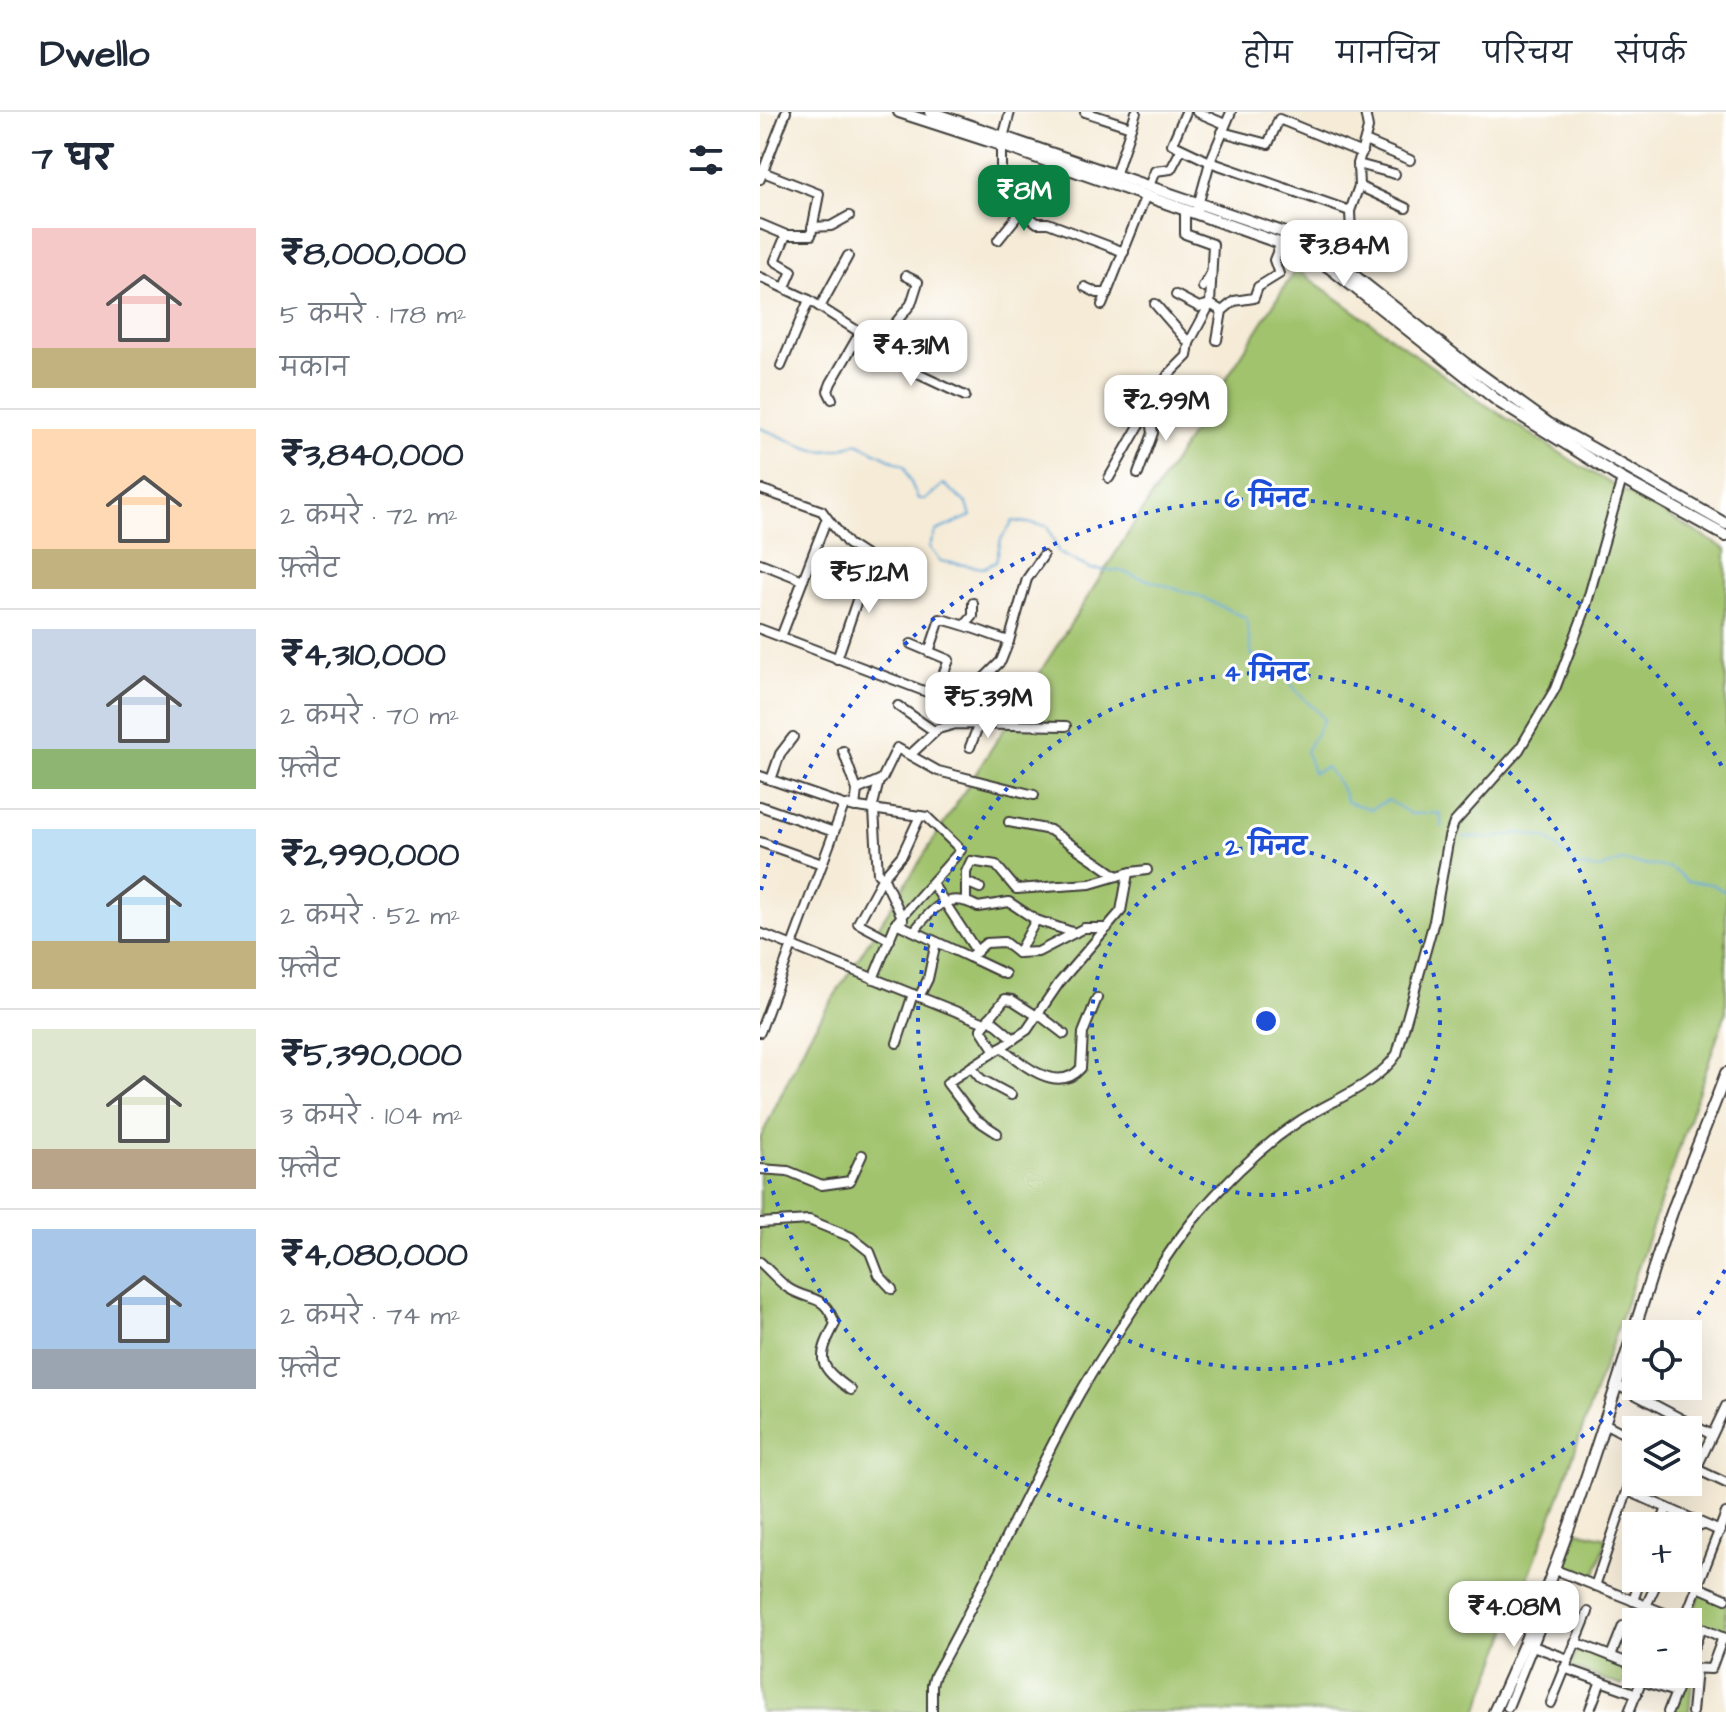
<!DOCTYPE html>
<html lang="hi">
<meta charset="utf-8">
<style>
body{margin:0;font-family:"Architects Daughter","Playpen Sans Deva",sans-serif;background:#f2f2f3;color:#1f2937;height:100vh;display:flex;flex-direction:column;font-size:30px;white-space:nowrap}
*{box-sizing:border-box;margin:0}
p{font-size:26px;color:#747a83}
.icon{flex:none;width:44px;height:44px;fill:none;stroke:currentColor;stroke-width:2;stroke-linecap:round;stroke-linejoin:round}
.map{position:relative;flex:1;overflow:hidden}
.details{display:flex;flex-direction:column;background:#fff;width:760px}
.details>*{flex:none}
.buttons{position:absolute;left:862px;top:1208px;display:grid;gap:16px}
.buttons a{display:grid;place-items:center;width:80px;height:80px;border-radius:0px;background:#fff;box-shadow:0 8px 32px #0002;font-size:40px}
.price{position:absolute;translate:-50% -68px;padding:0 18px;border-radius:16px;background:#fff;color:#222;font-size:26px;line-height:52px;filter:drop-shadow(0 2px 4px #0008)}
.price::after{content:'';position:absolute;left:50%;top:48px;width:24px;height:18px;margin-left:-12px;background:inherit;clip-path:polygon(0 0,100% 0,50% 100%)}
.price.selected{background:#0b8043;color:#fff}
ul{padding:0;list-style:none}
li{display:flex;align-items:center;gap:24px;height:200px;padding:0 32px}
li+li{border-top:2px solid #e0e1e3}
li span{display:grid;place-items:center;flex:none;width:224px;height:160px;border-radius:0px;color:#555}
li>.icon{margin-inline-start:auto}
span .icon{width:96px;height:96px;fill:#fffc;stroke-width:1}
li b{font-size:34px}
h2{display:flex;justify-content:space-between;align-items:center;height:96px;padding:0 32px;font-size:34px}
header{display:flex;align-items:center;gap:48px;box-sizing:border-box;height:112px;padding:0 40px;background:#fff;border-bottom:2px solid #e0e1e3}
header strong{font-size:38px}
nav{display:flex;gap:44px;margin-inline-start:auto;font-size:28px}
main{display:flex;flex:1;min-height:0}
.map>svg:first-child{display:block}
.green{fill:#a1c36d;stroke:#5e7044;stroke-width:2}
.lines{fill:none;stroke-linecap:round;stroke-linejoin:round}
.stream{stroke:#5ea6d4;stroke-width:2}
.minor-casing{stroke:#3d3b38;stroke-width:12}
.tertiary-casing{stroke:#3d3b38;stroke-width:14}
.minor{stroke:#fff;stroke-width:8}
.tertiary{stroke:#fff;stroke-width:10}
.ring{fill:none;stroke:#1d4ed8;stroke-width:4;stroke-dasharray:4 8}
.centre{fill:#1d4ed8;stroke:#fff;stroke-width:4}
.ring-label{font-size:24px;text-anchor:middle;font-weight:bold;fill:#1d4ed8;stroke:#fff;stroke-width:6;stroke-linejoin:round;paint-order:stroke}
</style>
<header>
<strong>Dwello</strong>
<nav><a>होम</a><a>मानचित्र</a><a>परिचय</a><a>संपर्क</a></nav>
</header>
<main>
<section class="details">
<h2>7 घर<svg class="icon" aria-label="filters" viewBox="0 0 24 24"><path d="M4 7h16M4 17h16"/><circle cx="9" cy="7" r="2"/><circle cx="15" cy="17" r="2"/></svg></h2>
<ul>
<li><span style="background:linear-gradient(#f6c9c9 75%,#c2b280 0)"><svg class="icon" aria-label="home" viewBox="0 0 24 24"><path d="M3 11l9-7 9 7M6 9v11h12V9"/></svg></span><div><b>₹8,000,000</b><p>5 कमरे · 178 m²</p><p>मकान</p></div></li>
<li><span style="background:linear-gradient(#ffd9b3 75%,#c2b280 0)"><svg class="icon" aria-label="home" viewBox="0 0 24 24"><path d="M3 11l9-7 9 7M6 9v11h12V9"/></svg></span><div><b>₹3,840,000</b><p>2 कमरे · 72 m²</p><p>फ़्लैट</p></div></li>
<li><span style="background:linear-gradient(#c9d6e8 75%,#8fb573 0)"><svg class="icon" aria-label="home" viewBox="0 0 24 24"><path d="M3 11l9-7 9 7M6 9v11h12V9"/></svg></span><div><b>₹4,310,000</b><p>2 कमरे · 70 m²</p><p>फ़्लैट</p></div></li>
<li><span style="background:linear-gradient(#bfe0f5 70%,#c2b280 0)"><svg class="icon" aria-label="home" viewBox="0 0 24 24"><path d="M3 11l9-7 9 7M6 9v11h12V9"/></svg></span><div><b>₹2,990,000</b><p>2 कमरे · 52 m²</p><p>फ़्लैट</p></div></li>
<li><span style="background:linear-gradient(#dfe7d0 75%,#b9a48a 0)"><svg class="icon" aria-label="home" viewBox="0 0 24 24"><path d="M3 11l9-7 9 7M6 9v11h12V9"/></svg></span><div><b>₹5,390,000</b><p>3 कमरे · 104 m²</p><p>फ़्लैट</p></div></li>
<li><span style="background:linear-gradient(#a9c7e8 75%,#9aa5b1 0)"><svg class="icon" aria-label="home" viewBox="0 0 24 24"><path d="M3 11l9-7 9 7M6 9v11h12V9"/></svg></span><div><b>₹4,080,000</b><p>2 कमरे · 74 m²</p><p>फ़्लैट</p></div></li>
</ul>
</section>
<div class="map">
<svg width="966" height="1600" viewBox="0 0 966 1600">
<rect width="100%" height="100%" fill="#fff"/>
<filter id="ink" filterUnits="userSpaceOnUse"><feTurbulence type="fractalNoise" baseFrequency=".0125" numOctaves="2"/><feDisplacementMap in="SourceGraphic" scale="16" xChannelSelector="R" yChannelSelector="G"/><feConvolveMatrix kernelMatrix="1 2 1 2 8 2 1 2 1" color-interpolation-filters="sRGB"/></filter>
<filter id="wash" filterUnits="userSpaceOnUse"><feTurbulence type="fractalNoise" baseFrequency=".006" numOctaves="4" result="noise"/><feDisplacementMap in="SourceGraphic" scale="32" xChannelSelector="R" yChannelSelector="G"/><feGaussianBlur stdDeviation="1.8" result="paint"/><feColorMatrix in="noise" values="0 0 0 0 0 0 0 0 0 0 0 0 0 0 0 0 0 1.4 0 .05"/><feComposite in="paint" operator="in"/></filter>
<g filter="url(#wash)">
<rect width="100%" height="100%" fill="#f5ebd7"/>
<g class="green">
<path d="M536,157L720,289L819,353L966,437V900L799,1385L717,1600H0V1027L49,924Z"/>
<path d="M817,1419L847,1426L834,1468L804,1456Z"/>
<path d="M941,1481L966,1492V1523L930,1507Z"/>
<path d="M818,1535L876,1557L878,1565L868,1562L862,1574L810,1555Z"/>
<path d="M928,1560H933L929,1600H912Z"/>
</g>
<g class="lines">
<g class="stream">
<path d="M0,316C41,330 53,350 97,331L144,354L158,387H166L184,372L207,392L211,404L176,419L169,435L180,449L223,456L236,450L241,427L253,409L287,414L299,441L331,457L360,459L439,484L486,506L492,544L513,547C523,558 532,575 541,584C550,593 557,597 564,608L546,639L553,661L566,655L580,673L587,690L611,697L628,688L651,702L680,701L682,715"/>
<path d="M703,725L733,726L761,721L788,727L817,754L840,757L861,749L911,756L927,769L951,772L966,780"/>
</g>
</g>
</g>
<g filter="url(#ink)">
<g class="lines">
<g class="minor-casing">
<g id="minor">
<path d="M250,0L241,33V62L267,103L277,111H288L364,140"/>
<path d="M325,0L371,15"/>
<path d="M426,0L412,32L450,50L590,99"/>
<path d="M437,0L465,12"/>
<path d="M605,0L608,16L598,52L599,74L590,99L591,122L628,151"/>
<path d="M462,20L508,32L519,7L602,41"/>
<path d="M605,29L650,48"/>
<path d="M598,52L635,62"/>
<path d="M355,64L376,0"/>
<path d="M0,67L26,0"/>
<path d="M389,74L395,59L411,57L421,38"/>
<path d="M599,74L646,96"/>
<path d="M437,97L450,50L471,0"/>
<path d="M0,112L26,123H51L59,82L3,60"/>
<path d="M52,115L71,114L89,104"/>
<path d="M238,128L263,97"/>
<path d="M0,165L49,188L118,232L151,192L158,170L146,164"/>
<path d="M25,175L32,159L15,149L26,123"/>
<path d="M325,175L337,181H347"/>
<path d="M443,175L451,161"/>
<path d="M416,183L439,195L450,192L462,199"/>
<path d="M395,192L429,231"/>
<path d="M342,193L386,83"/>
<path d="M60,195L88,144"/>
<path d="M457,228L462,199L474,189L494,186L498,175L519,162L514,148L521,131"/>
<path d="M118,232L160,263L205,284"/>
<path d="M21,254L49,188"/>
<path d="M72,287L68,279L71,271L100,221"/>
<path d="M378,362L393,321L389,295"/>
<path d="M349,366L408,263L427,244L429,231L450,192L453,132L425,122V98"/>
<path d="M0,377L62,399L67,406L21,525"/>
<path d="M67,406L88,432L111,447L77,547"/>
<path d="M0,451L43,468"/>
<path d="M206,512L213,504V491"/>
<path d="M0,517L172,582L176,580L189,548L151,532"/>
<path d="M249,529L267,467L283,444"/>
<path d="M169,540L180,507C204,512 225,521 249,529L241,549L217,573"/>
<path d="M138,594L174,619"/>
<path d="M210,635L219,612"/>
<path d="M83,639L97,678L95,695"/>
<path d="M150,643L178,617L196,612L306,614"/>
<path d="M0,664L84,693L167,705L201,738L136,811L113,867"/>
<path d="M11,668L20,642L33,625"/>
<path d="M97,678L122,667L137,636L178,659L274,683"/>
<path d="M0,694L74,720"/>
<path d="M112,697L119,669"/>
<path d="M114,698L118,762L123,765L143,807"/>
<path d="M249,710L290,718L357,764"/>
<path d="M0,730L62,752"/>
<path d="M206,770L220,776"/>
<path d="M172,771L217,840"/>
<path d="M206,788V760L211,749L236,753L256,777L330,772L371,760L387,758"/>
<path d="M136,811L209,845L226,831L244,830L258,841L276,808"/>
<path d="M155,818C173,795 189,778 218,795L249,790L276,808L315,821"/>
<path d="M0,821L225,911"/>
<path d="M130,828L98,811L123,765L142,743L160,704"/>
<path d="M258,841L278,840L324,816H347"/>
<path d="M209,845L245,862"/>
<path d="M159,885L168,867L176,830"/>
<path d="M278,902L304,922"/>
<path d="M229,906L254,927"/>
<path d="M0,920L84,693"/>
<path d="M137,931L153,882"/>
<path d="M241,935C261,952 298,983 321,956L323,921L337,886"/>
<path d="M235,939L221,917L245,887L252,888L277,904"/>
<path d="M211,955L221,967L251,983"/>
<path d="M237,1021L214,1006L187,971L267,918L299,871L361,799L368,761"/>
<path d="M0,1057L28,1059L62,1073L90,1069L102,1043"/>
<path d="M0,1111L49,1108L91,1125L110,1140L119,1163L132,1177"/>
<path d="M0,1150C9,1158 18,1169 28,1176C51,1191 64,1180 75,1212C56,1248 58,1254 91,1278"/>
<path d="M857,1273L952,1323"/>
<path d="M844,1311L876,1328"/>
<path d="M928,1353L966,1371"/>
<path d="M936,1357L966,1294"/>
<path d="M868,1379L960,1419"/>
<path d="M900,1414L907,1396"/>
<path d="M928,1418L944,1413"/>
<path d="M793,1457L927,1510"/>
<path d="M835,1474L876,1353"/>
<path d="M938,1475L966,1487"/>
<path d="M873,1489L881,1466"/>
<path d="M886,1494L899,1466"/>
<path d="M924,1509L966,1401"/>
<path d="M928,1510L966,1527"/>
<path d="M815,1530L876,1554"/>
<path d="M770,1533L808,1547"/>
<path d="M851,1544L863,1514"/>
<path d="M928,1550L941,1516"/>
<path d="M804,1556L877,1582"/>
<path d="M928,1556L951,1557L963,1525"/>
<path d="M882,1569L915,1580"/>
<path d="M791,1591L828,1500"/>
<path d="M748,1595L790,1491"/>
<path d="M172,1600V1573L175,1563C226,1473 266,1378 316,1288C335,1254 357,1222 378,1190C397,1159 416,1128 440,1100C469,1066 501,1035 538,1010C568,990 617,973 637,942L674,809L689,725L694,711L759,638L795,577L824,501L862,367"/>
<path d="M829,1600L841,1569"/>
<path d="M869,1600L884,1562"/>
<path d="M908,1600L923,1562"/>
<path d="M932,1600L936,1557"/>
</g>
</g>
<g class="tertiary-casing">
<g id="tertiary">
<path d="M139,0L241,33L545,140L570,156L739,290L862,367L966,424"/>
<path d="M170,0L537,125L558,135L706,252L788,311L966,412"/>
<path d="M734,1600C808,1443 855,1274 909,1109C926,1059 948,1011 966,961"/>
</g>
</g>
<use href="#minor" class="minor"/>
<use href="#tertiary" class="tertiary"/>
</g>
</g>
<g class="ring">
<circle cx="506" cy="909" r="174"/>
<circle cx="506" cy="909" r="348"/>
<path d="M965 1158A522 522 0 0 1 926 1219M878 1275A522 522 0 0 1 1 1040M1 778A522 522 0 0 1 965 660"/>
</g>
<circle cx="506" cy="909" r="12" class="centre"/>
<g class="ring-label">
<text x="506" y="395">6 मिनट</text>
<text x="506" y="569">4 मिनट</text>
<text x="506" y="743">2 मिनट</text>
</g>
</svg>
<div class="buttons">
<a><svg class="icon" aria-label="locate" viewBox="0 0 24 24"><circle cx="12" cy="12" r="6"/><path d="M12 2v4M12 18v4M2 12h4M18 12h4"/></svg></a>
<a><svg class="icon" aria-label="layers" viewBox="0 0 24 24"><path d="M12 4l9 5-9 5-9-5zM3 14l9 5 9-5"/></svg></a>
<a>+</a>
<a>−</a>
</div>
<b class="price selected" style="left:264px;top:121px">₹8M</b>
<b class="price" style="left:584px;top:176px">₹3.84M</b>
<b class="price" style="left:151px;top:276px">₹4.31M</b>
<b class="price" style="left:406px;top:331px">₹2.99M</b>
<b class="price" style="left:109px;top:503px">₹5.12M</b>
<b class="price" style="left:228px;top:628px">₹5.39M</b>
<b class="price" style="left:754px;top:1537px">₹4.08M</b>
</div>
</main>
